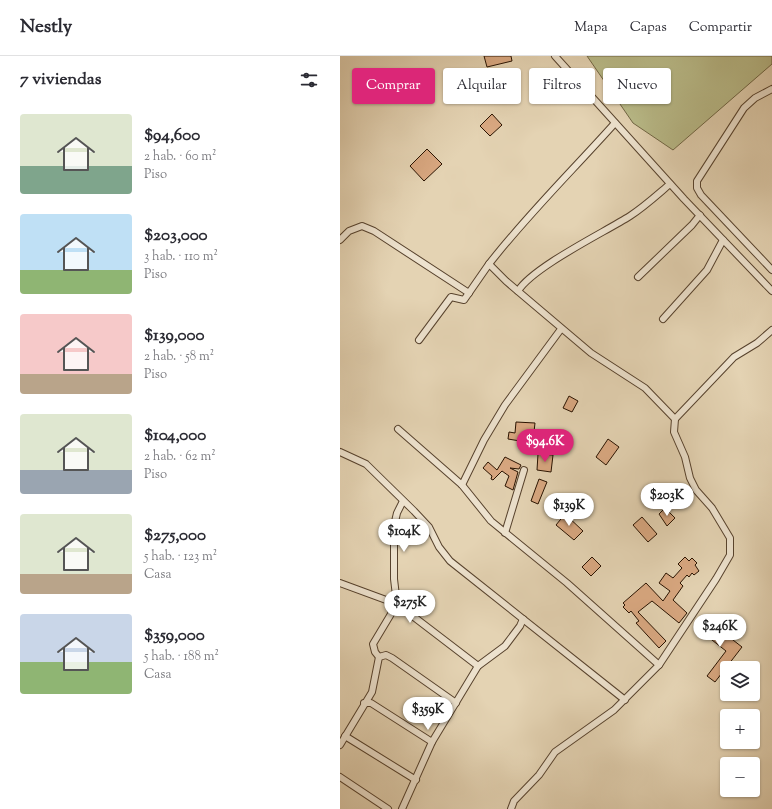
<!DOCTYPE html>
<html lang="es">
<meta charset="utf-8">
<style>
body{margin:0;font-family:"Sorts Mill Goudy",serif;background:#f2f2f3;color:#2b2b33;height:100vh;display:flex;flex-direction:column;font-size:15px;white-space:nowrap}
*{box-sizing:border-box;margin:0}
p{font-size:13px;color:#7c7c81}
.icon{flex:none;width:22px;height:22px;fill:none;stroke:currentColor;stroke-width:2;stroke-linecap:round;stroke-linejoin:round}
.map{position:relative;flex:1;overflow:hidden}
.drawer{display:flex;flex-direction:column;background:#fff;width:340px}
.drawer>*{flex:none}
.guide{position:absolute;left:12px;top:12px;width:360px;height:36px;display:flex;gap:8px}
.controls{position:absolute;left:380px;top:605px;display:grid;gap:8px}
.controls a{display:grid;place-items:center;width:40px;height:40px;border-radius:4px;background:#fff;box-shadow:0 1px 3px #0004;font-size:20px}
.price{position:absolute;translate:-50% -34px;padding:0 9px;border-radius:14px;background:#fff;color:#222;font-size:13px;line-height:26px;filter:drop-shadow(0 1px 2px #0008)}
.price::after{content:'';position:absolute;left:50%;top:24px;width:12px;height:9px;margin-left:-6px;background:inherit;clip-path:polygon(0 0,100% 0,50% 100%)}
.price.active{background:#db2777;color:#fff}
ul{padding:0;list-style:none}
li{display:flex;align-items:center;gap:12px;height:100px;padding:0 20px}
li span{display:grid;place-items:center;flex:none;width:112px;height:80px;border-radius:4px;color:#555}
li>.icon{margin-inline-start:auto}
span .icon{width:48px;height:48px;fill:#fffc;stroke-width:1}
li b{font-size:17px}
h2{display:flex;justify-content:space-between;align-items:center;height:48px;padding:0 20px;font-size:17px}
.chip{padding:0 14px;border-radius:4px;background:#fff;box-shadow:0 1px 3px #0004;font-size:14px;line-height:36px}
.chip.active{background:#db2777;color:#fff}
header{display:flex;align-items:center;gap:24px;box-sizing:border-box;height:56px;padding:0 20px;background:#fff;border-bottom:1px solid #e1e1e2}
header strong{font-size:19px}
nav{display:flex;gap:22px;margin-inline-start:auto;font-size:14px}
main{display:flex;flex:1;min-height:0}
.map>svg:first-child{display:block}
.green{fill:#b9bb89;stroke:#706644}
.building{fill:#d9a881;stroke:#281200}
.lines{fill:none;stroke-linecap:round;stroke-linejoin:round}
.minor-casing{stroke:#57422d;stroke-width:8}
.minor{stroke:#ede2ce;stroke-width:6}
</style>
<header>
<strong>Nestly</strong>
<nav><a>Mapa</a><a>Capas</a><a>Compartir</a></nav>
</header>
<main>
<section class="drawer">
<h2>7 viviendas<svg class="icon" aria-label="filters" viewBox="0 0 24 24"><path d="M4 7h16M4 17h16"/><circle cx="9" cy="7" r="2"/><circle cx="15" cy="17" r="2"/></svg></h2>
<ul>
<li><span style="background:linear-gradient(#dfe7d0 65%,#7fa58c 0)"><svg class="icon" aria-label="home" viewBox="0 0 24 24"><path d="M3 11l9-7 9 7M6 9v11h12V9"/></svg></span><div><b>$94,600</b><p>2 hab. · 60 m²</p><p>Piso</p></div></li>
<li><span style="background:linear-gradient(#bfe0f5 70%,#8fb573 0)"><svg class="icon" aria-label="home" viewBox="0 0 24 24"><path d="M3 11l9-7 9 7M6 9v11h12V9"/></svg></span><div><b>$203,000</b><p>3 hab. · 110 m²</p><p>Piso</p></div></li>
<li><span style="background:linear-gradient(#f6c9c9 75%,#b9a48a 0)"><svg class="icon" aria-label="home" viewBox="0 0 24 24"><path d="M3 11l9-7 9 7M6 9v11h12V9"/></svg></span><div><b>$139,000</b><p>2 hab. · 58 m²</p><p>Piso</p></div></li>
<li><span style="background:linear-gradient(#dfe7d0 70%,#9aa5b1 0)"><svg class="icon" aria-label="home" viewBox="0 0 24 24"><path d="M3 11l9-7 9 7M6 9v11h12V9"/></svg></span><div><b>$104,000</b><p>2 hab. · 62 m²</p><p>Piso</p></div></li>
<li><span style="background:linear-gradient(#dfe7d0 75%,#b9a48a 0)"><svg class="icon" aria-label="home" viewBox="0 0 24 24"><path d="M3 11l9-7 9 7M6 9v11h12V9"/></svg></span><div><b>$275,000</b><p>5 hab. · 123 m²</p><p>Casa</p></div></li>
<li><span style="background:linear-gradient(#c9d6e8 60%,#8fb573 0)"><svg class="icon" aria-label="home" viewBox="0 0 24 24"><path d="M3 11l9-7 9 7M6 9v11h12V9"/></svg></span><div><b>$359,000</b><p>5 hab. · 188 m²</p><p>Casa</p></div></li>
</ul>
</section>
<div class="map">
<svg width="432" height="753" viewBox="0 0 432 753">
<rect width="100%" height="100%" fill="#e4d3b3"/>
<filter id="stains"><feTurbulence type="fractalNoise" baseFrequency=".005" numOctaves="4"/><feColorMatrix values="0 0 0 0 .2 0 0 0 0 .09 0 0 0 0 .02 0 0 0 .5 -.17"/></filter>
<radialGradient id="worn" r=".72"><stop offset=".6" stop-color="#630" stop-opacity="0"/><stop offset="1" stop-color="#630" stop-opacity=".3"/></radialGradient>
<path class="green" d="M247,0H432V8L333,94L293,67Z"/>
<g class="building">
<path d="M144,0H171L172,5L147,11Z"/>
<path d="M139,25L142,33L130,39L126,31Z"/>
<path d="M231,25L243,38L237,44L225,29Z"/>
<path d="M152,58L162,69L150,80L140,70Z"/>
<path d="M87,93L102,108L84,125L70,110Z"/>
<path d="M229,340L238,345L232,356L223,352Z"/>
<path d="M176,366L195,367L192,393L180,392V385L168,383L169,376L175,377Z"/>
<path d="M268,383L279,391L266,409L256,401Z"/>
<path d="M198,398L213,399L211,416L197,414Z"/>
<path d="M165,401L181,409L179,413L170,412L178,416L173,434L165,430L169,420L162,415L153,424L151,423L152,420L143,412L148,406L157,414Z"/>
<path d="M199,423L207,426L198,448L191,445Z"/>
<path d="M325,452L335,462L327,470L319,458Z"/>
<path d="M225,458L243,475L234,484L216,469Z"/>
<path d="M302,461L317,478L308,486L293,469Z"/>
<path d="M252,501L261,510L251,520L242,511Z"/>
<path d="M345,501L349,505L352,502L357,507L355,509L359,515L354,519L352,517L349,521L347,519L340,527L343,530L333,544L347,557L339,567L312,545L298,556L326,585L319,592L296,567L299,565L291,555L289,557L283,551L285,549L283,547L306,527L323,545L330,535L319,527L326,517L333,522L342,512L338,508Z"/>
<path d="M366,563L402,591L375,626L367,620L386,595L358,573Z"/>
</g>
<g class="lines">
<g class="minor-casing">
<g id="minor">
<path d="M215,0L344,143L432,235"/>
<path d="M432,33L415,42L404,52L357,125V132L361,139L432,214"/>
<path d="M0,184L9,175L22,170L34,175L129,237"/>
<path d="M149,208C188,158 233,114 275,67"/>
<path d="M298,221L352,169L360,159"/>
<path d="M178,235C193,211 263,177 290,160C304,151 317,139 330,128"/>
<path d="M323,263L367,214L383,184"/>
<path d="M79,284L111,241L124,244L149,208L166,225L251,297L305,332L335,363"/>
<path d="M58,373L122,429L151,465L227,527L319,609"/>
<path d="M0,396L26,408L74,455L89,471L99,491L110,505L285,644"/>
<path d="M122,429L144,384L165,349L221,273"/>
<path d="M165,477L184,414"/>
<path d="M0,527L57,548L138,610"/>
<path d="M39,601L35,596L33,588L57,548L54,523V470L57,457L63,445"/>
<path d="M39,601L46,599L52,602L116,647"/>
<path d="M24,647H31L92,686"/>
<path d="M5,680L76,724"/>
<path d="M0,689L32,636L39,601"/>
<path d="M0,721L48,753"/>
<path d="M62,753L92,686L138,610L165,590L180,570L183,563"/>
<path d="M171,753L174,745L199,719L215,696L274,654L319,609L376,523L390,499V482L372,452L356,434L350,422L345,401L334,376L335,363L394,301L417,287L432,274"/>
</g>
</g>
<use href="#minor" class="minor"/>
</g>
<rect width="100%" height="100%" filter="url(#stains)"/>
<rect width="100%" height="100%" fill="url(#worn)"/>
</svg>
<div class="controls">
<a><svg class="icon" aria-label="layers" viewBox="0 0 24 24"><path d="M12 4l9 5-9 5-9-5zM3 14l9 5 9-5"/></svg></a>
<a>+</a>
<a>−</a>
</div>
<b class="price active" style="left:205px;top:407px">$94.6K</b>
<b class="price" style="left:327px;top:461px">$203K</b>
<b class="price" style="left:229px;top:471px">$139K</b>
<b class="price" style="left:64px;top:497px">$104K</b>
<b class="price" style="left:70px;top:568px">$275K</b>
<b class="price" style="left:380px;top:592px">$246K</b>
<b class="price" style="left:88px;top:675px">$359K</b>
<div class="guide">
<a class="chip active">Comprar</a>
<a class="chip">Alquilar</a>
<a class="chip">Filtros</a>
<a class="chip">Nuevo</a>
</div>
</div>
</main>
